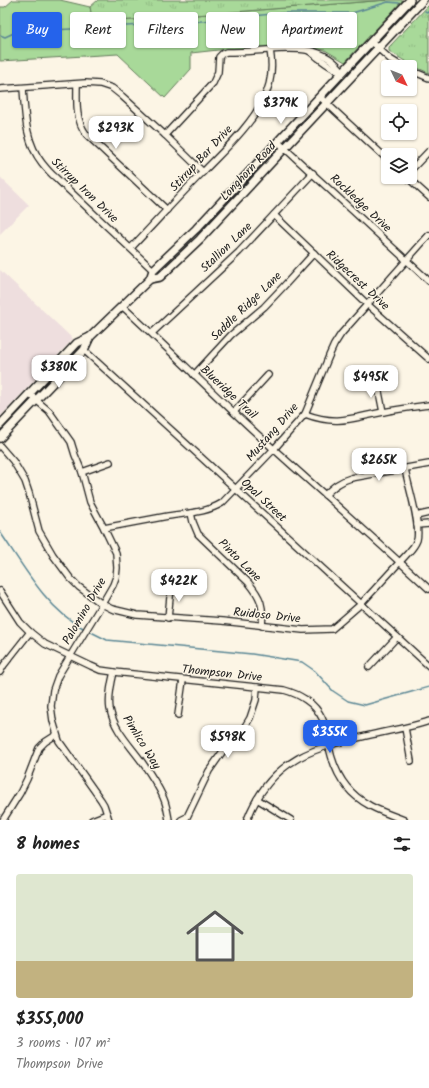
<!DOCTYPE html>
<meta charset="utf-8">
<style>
body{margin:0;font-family:Kalam,sans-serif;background:#f2f2f2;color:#222;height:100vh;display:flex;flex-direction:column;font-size:15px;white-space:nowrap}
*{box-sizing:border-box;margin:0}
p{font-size:13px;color:#767676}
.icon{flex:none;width:22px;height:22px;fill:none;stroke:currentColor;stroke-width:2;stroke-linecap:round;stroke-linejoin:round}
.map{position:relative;height:820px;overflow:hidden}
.side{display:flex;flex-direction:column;background:#fff;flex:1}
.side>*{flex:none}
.top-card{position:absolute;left:12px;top:12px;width:405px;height:36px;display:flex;gap:8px}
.needle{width:26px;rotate:133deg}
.fabs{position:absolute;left:381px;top:60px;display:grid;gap:8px}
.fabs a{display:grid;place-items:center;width:36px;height:36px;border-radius:4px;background:#fff;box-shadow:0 1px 3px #0004;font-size:20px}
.price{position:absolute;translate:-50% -34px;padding:0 9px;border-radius:8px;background:#fff;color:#222;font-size:13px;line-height:26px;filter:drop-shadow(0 1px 2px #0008)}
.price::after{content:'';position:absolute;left:50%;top:24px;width:12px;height:9px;margin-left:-6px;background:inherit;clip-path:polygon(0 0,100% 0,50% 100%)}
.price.on{background:#2563eb;color:#fff}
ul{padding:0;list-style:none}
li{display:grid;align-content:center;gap:8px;height:212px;padding:0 16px}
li+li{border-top:1px solid #e0e0e0}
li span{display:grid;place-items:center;height:124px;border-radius:4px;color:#555}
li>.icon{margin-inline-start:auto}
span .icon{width:72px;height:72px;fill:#fffc;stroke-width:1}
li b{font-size:17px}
h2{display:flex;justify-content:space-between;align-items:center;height:48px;padding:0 16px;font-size:17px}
.tag{padding:0 14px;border-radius:4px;background:#fff;box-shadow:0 1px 3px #0004;font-size:14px;line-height:36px}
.tag.on{background:#2563eb;color:#fff}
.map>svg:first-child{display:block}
.built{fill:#eedede}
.green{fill:#a8d999;stroke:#627a5a}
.park{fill:url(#park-tufts);stroke:#627a5a}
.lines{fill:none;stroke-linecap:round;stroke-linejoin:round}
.stream{stroke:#5b8795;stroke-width:1.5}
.minor-casing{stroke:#1c1c1c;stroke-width:8}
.major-casing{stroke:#1c1c1c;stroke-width:10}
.minor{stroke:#fcf5e5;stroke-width:5.5}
.major{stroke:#fcf5e5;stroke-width:7}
.labels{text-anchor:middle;stroke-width:3;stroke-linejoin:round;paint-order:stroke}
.street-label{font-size:12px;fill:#1c1c1c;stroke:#fcf5e5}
</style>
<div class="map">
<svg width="429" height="820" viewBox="0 0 429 820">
<defs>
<pattern id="park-tufts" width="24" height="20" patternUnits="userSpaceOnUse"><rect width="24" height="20" fill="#a8d999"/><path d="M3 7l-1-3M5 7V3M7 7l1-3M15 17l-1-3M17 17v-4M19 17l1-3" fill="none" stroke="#90ba83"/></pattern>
</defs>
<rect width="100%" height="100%" fill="#fcf5e5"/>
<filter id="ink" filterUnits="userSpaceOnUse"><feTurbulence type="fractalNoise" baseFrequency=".025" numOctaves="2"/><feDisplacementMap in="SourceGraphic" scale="8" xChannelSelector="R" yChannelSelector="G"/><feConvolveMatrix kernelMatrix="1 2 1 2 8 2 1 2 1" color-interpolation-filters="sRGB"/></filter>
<g filter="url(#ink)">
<g class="built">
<path d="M0,177L29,205L0,234Z"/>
<path d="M0,270L73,339L0,417Z"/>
</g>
<path class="green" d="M13,0H60L90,7L94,23L387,0H403L345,62L325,50L298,45L218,50L191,53V69L165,98L118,54L0,61V7H5Z"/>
<g class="park">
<path d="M98,0H387L93,23L90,7Z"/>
<path d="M429,5V73L411,65L389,51V47Z"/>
</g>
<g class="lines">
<g class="stream">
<path d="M425,11L429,13"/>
<path d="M0,35L5,37L16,32L181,23L283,13H352L388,2L399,3"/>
<path d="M0,532C22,564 47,610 83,628"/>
<path d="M89,631L107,640L252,654L302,662L315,671L333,691L348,701L365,705L429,687"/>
</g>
<g class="minor-casing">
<g id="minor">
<path d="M371,42L390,59L403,67"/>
<path d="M309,51C321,59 329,68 343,72"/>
<path d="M410,70L429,78"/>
<path d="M77,84C77,102 75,119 86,134L167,210"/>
<path d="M23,88C25,113 25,142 42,163C46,168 50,173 55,177L153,270"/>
<path d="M0,89L85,83L100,84L112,88L122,96L165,135L203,172"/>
<path d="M320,97L388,160"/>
<path d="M165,135L213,83L218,72L219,57L222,54L226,52C240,52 253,51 267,50C295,48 325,46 343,72"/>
<path d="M278,142L429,281"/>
<path d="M410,171L429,151"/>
<path d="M407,177L429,197"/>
<path d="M274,215L367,304L429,359"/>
<path d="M131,248C155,223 178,197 202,173C222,152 251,126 263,100C271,85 273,67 270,50"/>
<path d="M122,306C167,347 210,391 256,433C313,485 372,536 429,589"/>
<path d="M152,333L239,252L313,173"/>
<path d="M84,350L429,666"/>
<path d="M194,375L231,335L264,307L283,287L314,253"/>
<path d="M377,382L383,412"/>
<path d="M30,393L36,400L49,411L71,442L75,455L82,472L90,502L104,528L116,553L117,568L116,577L113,585L102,604L58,676L53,690L51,706L53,721L59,741L101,800L104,805L109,820"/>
<path d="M234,412L268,375"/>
<path d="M305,414C337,426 352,418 383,412C398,409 414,407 429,405"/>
<path d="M0,446L13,461L25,481L29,493L39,531L53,555L70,578L79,587L102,604L112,609L137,615L222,621L303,630L332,629L361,604L408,553C412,549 415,545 417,540C421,525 408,485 405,469"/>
<path d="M82,472L110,462"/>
<path d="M325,495C333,487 340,481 351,478L429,464"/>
<path d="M191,513L193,522L198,534L248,582C261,597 264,606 262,626"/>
<path d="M416,516L429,513"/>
<path d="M417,525L429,524"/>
<path d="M104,528C126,524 147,520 168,516C186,513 206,513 222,503L274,449L305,414L329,356L334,345L341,334L429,235"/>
<path d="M0,591L20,622L30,632L45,644L91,666L100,670L114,672L284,690C299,694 315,703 322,718C326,726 327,734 328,742C331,758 336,774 347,787C361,805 383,812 404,820"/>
<path d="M168,618L171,587"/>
<path d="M369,667L397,637"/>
<path d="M0,672L4,665L30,632"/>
<path d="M114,672C111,684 108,697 110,709C114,730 130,745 142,762C149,772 161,790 165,802C167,808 168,814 169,820"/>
<path d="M178,715L183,680"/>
<path d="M405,728L411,761"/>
<path d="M257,799L291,820"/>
<path d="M3,820L20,793L27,779L39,748L45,742L56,735"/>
<path d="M92,820L107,814"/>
<path d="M181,820L187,817L209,771L223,751L244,728L250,718L256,700L257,687"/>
<path d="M247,820C273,753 322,746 384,732C399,729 415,726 429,721"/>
</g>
</g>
<g class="major-casing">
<g id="major">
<path d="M150,279L160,277L200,239L423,0"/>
<path d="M0,425L77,343L90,337"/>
<path d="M0,438L84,350L90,337L150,279L153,270L196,229L410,0"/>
</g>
</g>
<use href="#minor" class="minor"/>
<use href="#major" class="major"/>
</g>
</g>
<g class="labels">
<g class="street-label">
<text transform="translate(201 158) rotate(-47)" y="4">Stirrup Bar Drive</text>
<text transform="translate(248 171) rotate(-47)" y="4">Longhorn Road</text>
<text transform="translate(85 190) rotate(44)" y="4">Stirrup Iron Drive</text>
<text transform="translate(361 203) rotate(43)" y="4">Rockledge Drive</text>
<text transform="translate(226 247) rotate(-44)" y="4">Stallion Lane</text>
<text transform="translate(358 280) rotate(43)" y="4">Ridgecrest Drive</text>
<text transform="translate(246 306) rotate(-44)" y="4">Saddle Ridge Lane</text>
<text transform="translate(229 392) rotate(43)" y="4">Blueridge Trail</text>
<text transform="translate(272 432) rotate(-49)" y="4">Mustang Drive</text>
<text transform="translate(264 500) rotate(43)" y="4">Opal Street</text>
<text transform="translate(240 560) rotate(45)" y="4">Pinto Lane</text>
<text transform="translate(84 611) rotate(-60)" y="4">Palomino Drive</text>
<text transform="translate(267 615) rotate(6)" y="4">Ruidoso Drive</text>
<text transform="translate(222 673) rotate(6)" y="4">Thompson Drive</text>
<text transform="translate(142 742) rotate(58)" y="4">Pimlico Way</text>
</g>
</g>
</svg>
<div class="fabs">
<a><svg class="needle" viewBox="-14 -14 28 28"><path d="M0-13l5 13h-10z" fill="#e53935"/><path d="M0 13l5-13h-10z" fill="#767676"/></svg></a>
<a><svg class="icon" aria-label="locate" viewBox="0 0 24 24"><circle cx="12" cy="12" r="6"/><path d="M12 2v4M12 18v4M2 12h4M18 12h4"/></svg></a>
<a><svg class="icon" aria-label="layers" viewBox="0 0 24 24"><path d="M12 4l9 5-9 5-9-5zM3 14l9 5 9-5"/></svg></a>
</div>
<b class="price" style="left:281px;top:125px">$379K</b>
<b class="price" style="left:116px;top:150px">$293K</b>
<b class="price" style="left:59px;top:389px">$380K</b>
<b class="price" style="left:371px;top:399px">$495K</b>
<b class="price" style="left:379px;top:482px">$265K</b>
<b class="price" style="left:179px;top:603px">$422K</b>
<b class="price on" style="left:330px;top:754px">$355K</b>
<b class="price" style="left:228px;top:759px">$598K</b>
<div class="top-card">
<a class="tag on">Buy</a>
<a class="tag">Rent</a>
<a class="tag">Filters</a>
<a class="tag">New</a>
<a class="tag">Apartment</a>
</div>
</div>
<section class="side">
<h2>8 homes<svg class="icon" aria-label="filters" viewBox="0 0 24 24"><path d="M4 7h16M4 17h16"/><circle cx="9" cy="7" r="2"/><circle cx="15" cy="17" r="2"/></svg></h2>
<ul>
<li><span style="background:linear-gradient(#dfe7d0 70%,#c2b280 0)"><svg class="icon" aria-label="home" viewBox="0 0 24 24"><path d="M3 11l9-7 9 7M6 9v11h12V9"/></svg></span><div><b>$355,000</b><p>3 rooms · 107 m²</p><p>Thompson Drive</p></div></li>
</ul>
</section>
